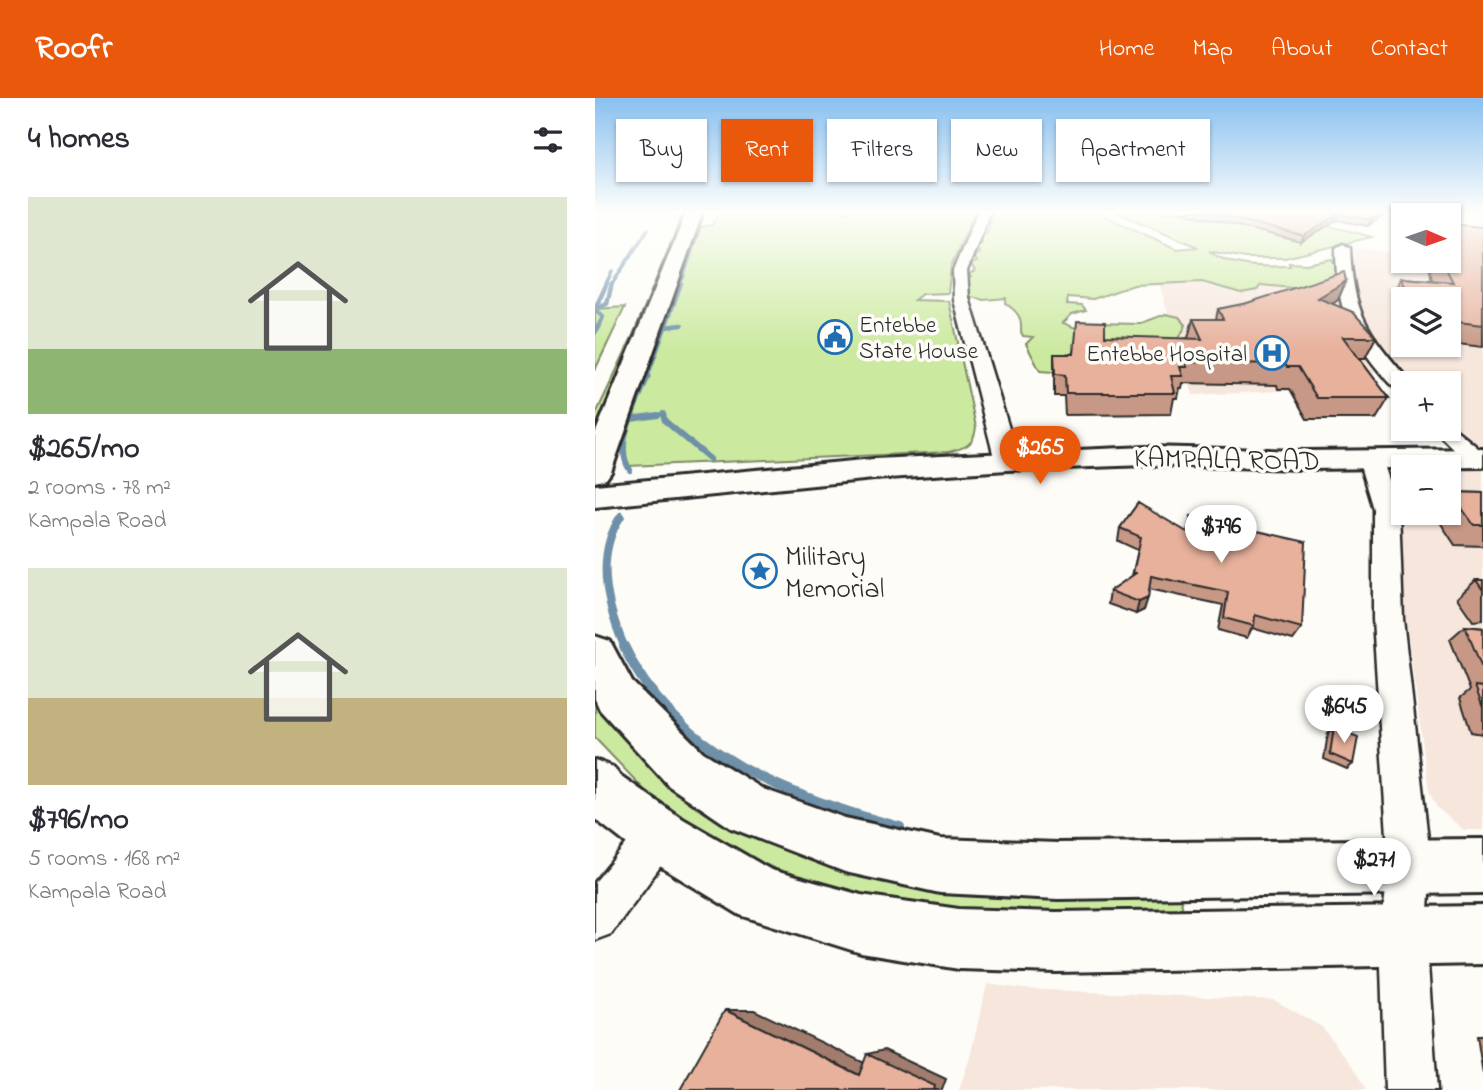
<!DOCTYPE html>
<meta charset="utf-8">
<style>
body{margin:0;font-family:"Indie Flower",sans-serif;background:#f7f7f7;color:#2b2b33;height:100vh;display:flex;flex-direction:column;font-size:26px;white-space:nowrap}
*{box-sizing:border-box;margin:0}
p{font-size:23px;color:#7c7c81}
.icon{flex:none;width:38px;height:38px;fill:none;stroke:currentColor;stroke-width:2;stroke-linecap:round;stroke-linejoin:round}
.map{position:relative;flex:1;overflow:hidden}
.sheet{display:flex;flex-direction:column;background:#fff;width:595px}
.sheet>*{flex:none}
.banner{position:absolute;left:21px;top:21px;width:665px;height:63px;display:flex;gap:14px}
.needle{width:46px;rotate:92deg}
.tools{position:absolute;left:796px;top:105px;display:grid;gap:14px}
.tools a{display:grid;place-items:center;width:70px;height:70px;border-radius:0px;background:#fff;box-shadow:0 2px 5px #0004;font-size:35px}
.price{position:absolute;translate:-50% -60px;padding:0 16px;border-radius:24px;background:#fff;color:#222;font-size:23px;line-height:46px;filter:drop-shadow(0 2px 4px #0008)}
.price::after{content:'';position:absolute;left:50%;top:42px;width:21px;height:16px;margin-left:-10px;background:inherit;clip-path:polygon(0 0,100% 0,50% 100%)}
.price.current{background:#ea580c;color:#fff}
ul{padding:0;list-style:none}
li{display:grid;align-content:center;gap:14px;height:371px;padding:0 28px}
li span{display:grid;place-items:center;height:217px;border-radius:0px;color:#555}
li>.icon{margin-inline-start:auto}
span .icon{width:126px;height:126px;fill:#fffc;stroke-width:1}
li b{font-size:30px}
h2{display:flex;justify-content:space-between;align-items:center;height:84px;padding:0 28px;font-size:30px}
.pill{padding:0 24px;border-radius:0px;background:#fff;box-shadow:0 2px 5px #0004;font-size:24px;line-height:63px}
.pill.current{background:#ea580c;color:#fff}
header{display:flex;align-items:center;gap:42px;box-sizing:border-box;height:98px;padding:0 35px;background:#ea580c;color:#fff}
header strong{font-size:33px}
nav{display:flex;gap:38px;margin-inline-start:auto;font-size:24px}
main{display:flex;flex:1;min-height:0}
.map>svg:first-child{display:block}
.built{fill:#f6e6dc;fill-rule:evenodd}
.green{fill:#cce9a0;stroke:#7c8a66;stroke-width:2}
.lines{fill:none;stroke-linecap:round;stroke-linejoin:round}
.stream-far4{stroke:#6e90a8;stroke-width:3.5}
.stream-far3{stroke:#6e90a8;stroke-width:4.5}
.stream-far2{stroke:#6e90a8;stroke-width:6}
.stream-far1{stroke:#6e90a8;stroke-width:8}
.stream{stroke:#6e90a8;stroke-width:10}
.minor-casing{stroke:#2b2b2b;stroke-width:5}
.major-casing{stroke:#2b2b2b;stroke-width:6}
.highway-casing{stroke:#2b2b2b;stroke-width:6}
.minor{fill:#fdfcf7;fill-rule:evenodd}
.major{fill:#fdfcf7;fill-rule:evenodd}
.highway{fill:#fdfcf7;fill-rule:evenodd}
.wall{fill:#c79886;stroke:#2b2b2b;stroke-width:2}
.shaded-wall{fill:#a27c6d;stroke:#2b2b2b;stroke-width:2}
.building{fill:#e7b19c;stroke:#2b2b2b;stroke-width:2}
.labels{text-anchor:middle;stroke-width:7;stroke-linejoin:round;paint-order:stroke}
.far-poi-label{font-size:23px;fill:#2b2b2b;stroke:#fdfcf7;text-anchor:start}
.street-label{font-size:28px;fill:#2b2b2b;stroke:#fdfcf7}
.poi-label{font-size:28px;fill:#2b2b2b;stroke:#fdfcf7;text-anchor:start}
</style>
<header>
<strong>Roofr</strong>
<nav><a>Home</a><a>Map</a><a>About</a><a>Contact</a></nav>
</header>
<main>
<section class="sheet">
<h2>4 homes<svg class="icon" aria-label="filters" viewBox="0 0 24 24"><path d="M4 7h16M4 17h16"/><circle cx="9" cy="7" r="2"/><circle cx="15" cy="17" r="2"/></svg></h2>
<ul>
<li><span style="background:linear-gradient(#dfe7d0 70%,#8fb573 0)"><svg class="icon" aria-label="home" viewBox="0 0 24 24"><path d="M3 11l9-7 9 7M6 9v11h12V9"/></svg></span><div><b>$265/mo</b><p>2 rooms · 78 m²</p><p>Kampala Road</p></div></li>
<li><span style="background:linear-gradient(#dfe7d0 60%,#c2b280 0)"><svg class="icon" aria-label="home" viewBox="0 0 24 24"><path d="M3 11l9-7 9 7M6 9v11h12V9"/></svg></span><div><b>$796/mo</b><p>5 rooms · 168 m²</p><p>Kampala Road</p></div></li>
</ul>
</section>
<div class="map">
<svg width="888" height="992" viewBox="0 0 888 992">
<rect width="100%" height="100%" fill="#fdfcf7"/>
<filter id="ink" filterUnits="userSpaceOnUse"><feTurbulence type="fractalNoise" baseFrequency=".0143" numOctaves="2"/><feDisplacementMap in="SourceGraphic" scale="14" xChannelSelector="R" yChannelSelector="G"/><feConvolveMatrix kernelMatrix="1 2 1 2 8 2 1 2 1" color-interpolation-filters="sRGB"/></filter>
<g filter="url(#ink)">
<g class="built">
<path d="M759,150L808,156V163L888,165V349H883L854,322V285H816L791,258L767,224L760,194ZM808,201H854V247H808Z"/>
<path d="M723,179L740,196L755,236L783,275H722L727,291L598,297L564,186Z"/>
<path d="M807,367L888,368V732H869L842,710L834,693L792,378L796,371ZM808,369H854V415H808Z"/>
<path d="M392,886L428,891L679,902L727,929L760,972L771,992H364L375,959Z"/>
</g>
<g class="green">
<path d="M89,113H94L0,340V318L38,237Z"/>
<path d="M125,113H380L356,168L353,195L327,196L319,202L354,203L381,329C379,348 370,350 353,354L33,368L28,351L30,342L106,129L117,127Z"/>
<path d="M391,113H499L582,151L603,149L519,113C606,113 694,114 777,139L690,160H650L614,153C636,170 668,169 695,168L694,165L711,166L737,161L743,173L739,181L717,192L666,187L662,192L646,195L607,184L539,187L498,201L473,199L472,206L487,207L491,212L477,216L468,225L483,231L501,225L544,226L571,216L584,219L591,227L581,246L502,239L478,246V257L459,274L445,273L431,246L438,239L428,238L426,234C427,219 423,214 410,205L411,200L389,202L364,196L367,183L376,179L374,176L380,173L376,166L382,164L379,158L384,155L381,149L387,145L380,139L392,134L395,125L387,123Z"/>
<path d="M30,209L0,272V211Z"/>
<path d="M0,592L81,687L585,795L588,814L361,812L269,801L191,776L126,745L58,701L0,640Z"/>
</g>
<g class="lines">
<g class="stream-far4">
<path d="M88,180L105,128"/>
<path d="M11,186L17,173"/>
<path d="M17,186L53,131"/>
<path d="M85,186L87,182"/>
</g>
<g class="stream-far3">
<path d="M1,209L12,185"/>
<path d="M0,211L12,206L17,185"/>
<path d="M0,212L8,219L0,235"/>
<path d="M70,229L87,227"/>
<path d="M52,279L86,185"/>
</g>
<g class="stream-far2">
<path d="M68,316L70,323L115,361"/>
<path d="M36,321L63,317"/>
<path d="M35,372C17,346 43,305 53,277"/>
</g>
<path class="stream-far1" d="M26,418C0,457 11,507 30,550"/>
<path class="stream" d="M29,548C78,656 199,701 305,729"/>
<g class="minor-casing">
<g id="minor">
<path d="M383,113H395L372,173L374,200L424,363L420,368L412,370L404,368L400,363L359,202L358,173Z"/>
<path d="M748,146L755,150C758,219 774,235 816,285H808V294C798,292 791,281 784,273C750,232 741,203 741,150Z"/>
<path d="M854,326L888,354V365H873L838,331H854Z"/>
<path d="M775,354L783,356L787,361L804,411L808,521L836,768L831,839L842,992H790L785,839L794,768L778,521V411L763,361L767,356Z"/>
<path d="M64,717L78,723L84,737L78,751L16,836L0,842V784L50,723Z"/>
</g>
</g>
<g class="major-casing">
<path id="major" d="M551,349L710,353L888,351V369L710,371L551,367L412,372L279,381L0,409V387L279,361Z"/>
</g>
<g class="highway-casing">
<g id="highway">
<path d="M92,113H108L16,374L11,381L0,384V336Z"/>
<path d="M0,538L15,543L37,584L108,654L168,691L250,720L345,741L463,745L888,741V795L463,801L345,795L250,774L136,730L74,688L5,612L0,601Z"/>
<path d="M0,662L18,669L26,678L83,718L176,772L266,797L364,811L461,814L888,808V866L461,874L364,871L266,855L145,817L45,756L0,721Z"/>
</g>
</g>
<use href="#minor" class="minor"/>
<use href="#major" class="major"/>
<use href="#highway" class="highway"/>
</g>
<g class="wall">
<path d="M584,113H794L773,128L742,122L706,144Z"/>
<path d="M888,129V249L854,245V201H808V227L797,199L806,180L837,182L833,163H854Z"/>
<path d="M743,202L737,206L781,239L770,260H764L794,300L781,321H712L695,291H683L682,287L588,285L587,290H585L583,300H579L576,316L470,317L469,298H459V256H479L593,240L598,221H621L623,211Z"/>
<path d="M855,394L888,395V448L860,447L839,415H854V396Z"/>
<path d="M543,405L707,530L698,542L657,530L652,540L623,532L628,507L554,491L549,512L541,516L513,506L515,493L537,478L543,452L523,443L525,430Z"/>
<path d="M881,482H888V522L878,523L862,500Z"/>
<path d="M870,528L888,530V636L876,634L865,600L875,592L855,541Z"/>
<path d="M739,629L758,666L752,671L729,661L733,635Z"/>
<path d="M882,938H888V976Z"/>
</g>
<g class="shaded-wall">
<path d="M788,113H794L773,128L776,122Z"/>
<path d="M744,116L742,122L706,144L709,138Z"/>
<path d="M751,183L743,202L716,220L723,200Z"/>
<path d="M553,500L549,512L541,516L544,504Z"/>
<path d="M130,912H159L282,971L264,977Z"/>
<path d="M289,952L351,981L347,992H339L272,956Z"/>
</g>
<g class="building">
<path d="M608,113H788L776,122L744,116L709,138Z"/>
<path d="M854,126L888,129V227L854,223V201H816L806,180L858,184L847,163H854Z"/>
<path d="M749,174L751,183L723,200L758,214L781,239H748L794,300H722L703,269H692L690,266L590,264L592,269H585L588,278H576L580,295H471L470,277L460,276L459,256H479L482,223L510,224V238L607,241L598,221H628L623,211L652,205Z"/>
<path d="M855,394L888,395V427H879Z"/>
<path d="M543,405L592,434L596,418L711,444L707,530L660,517L659,528L629,520L633,494L556,478L553,500L544,504L515,493L541,475H538L546,439L525,430Z"/>
<path d="M881,482H888V492Z"/>
<path d="M870,528L888,530V573Z"/>
<path d="M880,588L888,589V610Z"/>
<path d="M739,629L763,639L758,666L735,656Z"/>
<path d="M130,912L264,977L272,956L340,988L339,992H85Z"/>
</g>
</g>
<linearGradient id="sky" x2="0" y2="1"><stop stop-color="#89c0f0"/><stop offset="0.45" stop-color="#fefefb"/><stop offset="1" stop-color="#fefefb" stop-opacity="0"/></linearGradient>
<rect width="888" height="252" fill="url(#sky)"/>
<defs>
<g id="civic-ring" transform="scale(1.75)"><circle r="9.5" fill="#fdfcf7" stroke="#1f6fb2" stroke-width="1.5"/><path d="M-.6-6.5H3V-4.5H.6V-3L4-1V1h2V6H-6V1h2V-1L-.6-3ZM-1.2 2.5V6h2.4V2.5Z" fill="#1f6fb2"/></g>
<g id="hospital-ring" transform="scale(1.75)"><circle r="9.5" fill="#fdfcf7" stroke="#1f6fb2" stroke-width="1.5"/><path d="M-5-5h3v3.5h4V-5h3V5h-3V1.5h-4V5h-3Z" fill="#1f6fb2"/></g>
<g id="sight-ring" transform="scale(1.75)"><circle r="9.5" fill="#fdfcf7" stroke="#1f6fb2" stroke-width="1.5"/><path d="M0-6L1.8-2.2L6-1.7L2.9 1.2L3.7 5.4L0 3.3L-3.7 5.4L-2.9 1.2L-6-1.7L-1.8-2.2Z" fill="#1f6fb2"/></g>
</defs>
<g fill-rule="evenodd">
<use href="#civic-ring" x="240" y="239"/>
<use href="#hospital-ring" x="677" y="255"/>
<use href="#sight-ring" x="165" y="473"/>
</g>
<g class="labels">
<g class="far-poi-label">
<text x="264" y="234">Entebbe<tspan x="264" dy="26">State House</tspan></text>
<text x="652" y="263" text-anchor="end">Entebbe Hospital</text>
</g>
<g class="street-label">
<text transform="translate(632 360) rotate(1)" y="10">KAMPALA ROAD</text>
</g>
<g class="poi-label">
<text x="190" y="467">Military<tspan x="190" dy="32">Memorial</tspan></text>
</g>
</g>
</svg>
<div class="tools">
<a><svg class="needle" viewBox="-14 -14 28 28"><path d="M0-13l5 13h-10z" fill="#e53935"/><path d="M0 13l5-13h-10z" fill="#7c7c81"/></svg></a>
<a><svg class="icon" aria-label="layers" viewBox="0 0 24 24"><path d="M12 4l9 5-9 5-9-5zM3 14l9 5 9-5"/></svg></a>
<a>+</a>
<a>−</a>
</div>
<b class="price current" style="left:445px;top:388px">$265</b>
<b class="price" style="left:626px;top:467px">$796</b>
<b class="price" style="left:749px;top:647px">$645</b>
<b class="price" style="left:779px;top:800px">$271</b>
<div class="banner">
<a class="pill">Buy</a>
<a class="pill current">Rent</a>
<a class="pill">Filters</a>
<a class="pill">New</a>
<a class="pill">Apartment</a>
</div>
</div>
</main>
